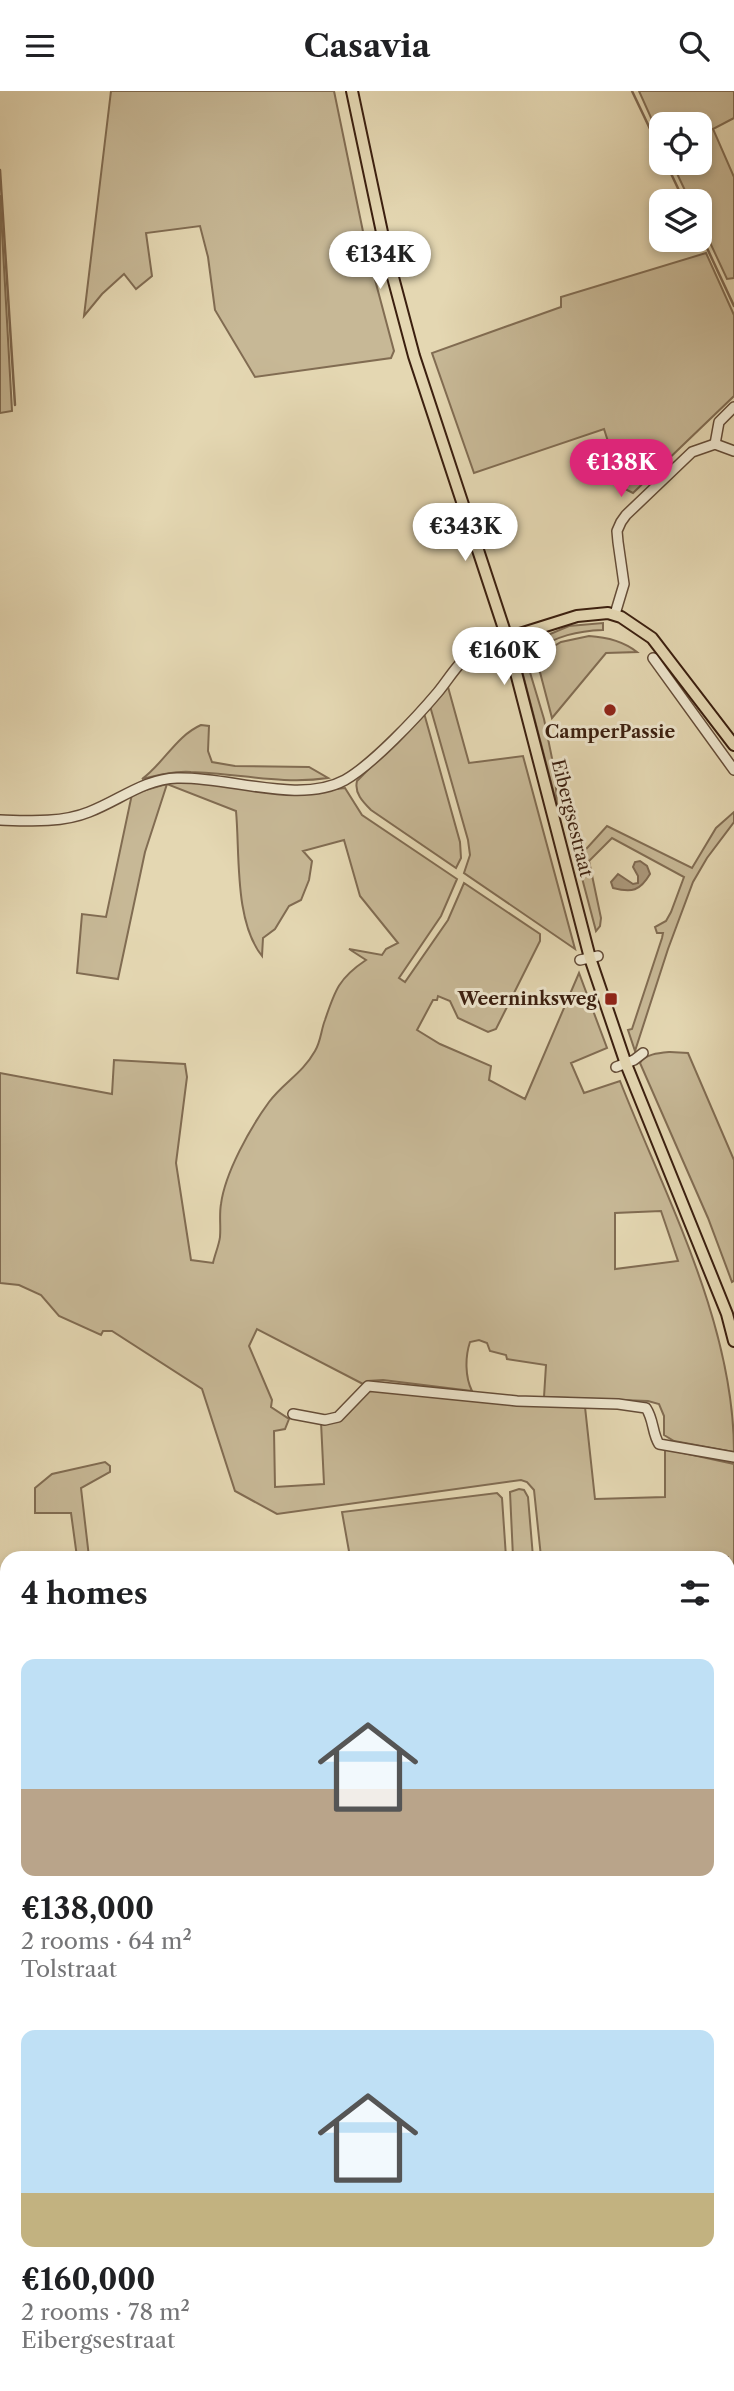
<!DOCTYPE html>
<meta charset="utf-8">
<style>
body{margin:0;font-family:"Libre Caslon Text",serif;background:#f2f2f2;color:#202124;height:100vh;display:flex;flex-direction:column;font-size:26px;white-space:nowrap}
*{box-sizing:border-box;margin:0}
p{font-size:23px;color:#757577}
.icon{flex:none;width:38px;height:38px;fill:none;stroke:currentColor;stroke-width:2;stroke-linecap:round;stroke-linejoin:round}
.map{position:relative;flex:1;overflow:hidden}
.sheet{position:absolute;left:0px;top:1460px;width:735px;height:842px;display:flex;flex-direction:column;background:#fff;border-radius:21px 21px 0 0;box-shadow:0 4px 10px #0003}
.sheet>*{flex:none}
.tools{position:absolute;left:649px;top:21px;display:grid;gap:14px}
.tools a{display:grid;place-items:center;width:63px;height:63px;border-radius:14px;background:#fff;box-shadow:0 4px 10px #0003;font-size:35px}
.price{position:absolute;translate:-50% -60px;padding:0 16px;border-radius:24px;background:#fff;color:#222;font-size:23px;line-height:46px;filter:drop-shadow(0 2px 4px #0008)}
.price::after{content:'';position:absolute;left:50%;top:42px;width:21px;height:16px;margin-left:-10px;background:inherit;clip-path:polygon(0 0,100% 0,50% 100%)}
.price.active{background:#db2777;color:#fff}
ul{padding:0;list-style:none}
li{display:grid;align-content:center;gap:14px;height:371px;padding:0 21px}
li span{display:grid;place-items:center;height:217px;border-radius:14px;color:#555}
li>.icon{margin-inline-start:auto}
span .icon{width:126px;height:126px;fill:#fffc;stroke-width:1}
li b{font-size:30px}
h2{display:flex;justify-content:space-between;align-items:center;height:84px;padding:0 21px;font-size:30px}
header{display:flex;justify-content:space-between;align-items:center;height:91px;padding:0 21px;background:#fff;font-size:32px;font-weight:700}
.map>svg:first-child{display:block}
.green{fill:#c7b896;stroke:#816c52;stroke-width:2;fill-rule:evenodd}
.water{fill:#ab987b;stroke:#7e6850;stroke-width:2}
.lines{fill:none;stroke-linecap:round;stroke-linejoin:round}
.stream{stroke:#7e6850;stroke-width:2.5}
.minor-casing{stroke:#654d38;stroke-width:12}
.major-casing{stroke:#3b1f0f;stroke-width:14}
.minor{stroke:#ede5cd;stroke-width:9}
.major{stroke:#e4d7b2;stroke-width:10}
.poi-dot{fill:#8f2418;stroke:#ede5cd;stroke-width:2.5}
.labels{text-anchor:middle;stroke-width:6;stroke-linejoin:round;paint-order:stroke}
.poi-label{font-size:18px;font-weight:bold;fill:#3b1f0f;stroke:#ede5cd}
.street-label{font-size:18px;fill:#3b1f0f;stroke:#ede5cd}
</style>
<header><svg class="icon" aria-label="menu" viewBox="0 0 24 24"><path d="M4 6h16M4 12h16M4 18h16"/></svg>Casavia<svg class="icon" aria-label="search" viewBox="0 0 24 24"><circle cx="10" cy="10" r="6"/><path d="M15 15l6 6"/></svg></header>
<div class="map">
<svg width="734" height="2300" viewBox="0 0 734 2300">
<rect width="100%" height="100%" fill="#e4d7b2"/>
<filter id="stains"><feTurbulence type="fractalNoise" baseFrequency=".00286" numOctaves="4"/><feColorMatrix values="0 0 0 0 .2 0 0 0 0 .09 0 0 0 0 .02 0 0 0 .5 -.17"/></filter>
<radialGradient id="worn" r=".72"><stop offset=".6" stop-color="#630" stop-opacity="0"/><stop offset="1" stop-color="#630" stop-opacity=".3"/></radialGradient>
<g class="green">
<path d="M111,0H334L366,155L394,260L391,267L255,286L215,219L208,166L200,135L146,142L152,185L136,198L124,183L102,203L84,225Z"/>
<path d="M639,0H734V27L713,38L734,86V187L727,188L700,130V110H690L672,72H700V33H662L661,49Z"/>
<path d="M0,104L12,320L0,322Z"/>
<path d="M706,162L734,224V305L633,402L623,397L604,338L474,382L432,262L561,216V206Z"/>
<path d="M603,532V539C576,540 558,545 535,559H532L529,552L569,535Z"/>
<path d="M589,545C606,546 623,550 637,561L606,562L552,627L536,566L561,551Z"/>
<path d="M526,568L544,628L555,682L557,714L520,572Z"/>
<path d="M448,596L469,672L523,665L575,858L464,782L470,764L468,749L430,615Z"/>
<path d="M424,622L460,751L461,767L456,777L371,719C363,711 354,702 357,690Z"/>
<path d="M201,634L209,635L208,660L212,671L235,675L309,676L328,687C282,694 236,682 191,681C174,680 158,684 142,688C164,672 176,645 201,634Z"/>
<path d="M189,691L327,699L345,697L362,724L457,788L441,825L399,887L405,891L448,829L464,792L540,843V850L496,938L488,941L458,927L450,910L438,905L437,909H433L417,939L440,953L491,975L489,989L525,1008L579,882L607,957L571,972L584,1002L620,990C666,1107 734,1233 734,1361L674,1350L664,1344V1325L659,1313L648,1310L544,1306L546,1274L507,1268L506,1264L490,1260L487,1252L479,1249L470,1251C465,1266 465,1286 472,1300L383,1289L367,1290L363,1293L257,1238L249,1255L272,1309L271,1316L289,1328L285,1338L274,1340L275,1396L324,1393L321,1331H326L368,1299L585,1316L595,1408L665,1406V1358L734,1373V1555L733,1553L728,1555V1466H541L534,1399L527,1391L521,1389L277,1423L235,1400L202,1298L112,1240H103L101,1244L59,1225L41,1204L19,1194L0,1192V982L112,1003L114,969L185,973L187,986L176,1072L191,1169L213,1172C215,1163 219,1154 220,1146C221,1135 219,1124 221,1113C225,1082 250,1037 269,1011C284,991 302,983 315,960C321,950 321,939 325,929C335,899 339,887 366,869L349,858L382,864L386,858L398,852L360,805L344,749L303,760L312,770L309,789L301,809L289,815L275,838L263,847L262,865C234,830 240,762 236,720L167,693L145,761L118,888L77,882L82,823L106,826L132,703L170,692ZM661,1120L678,1170L615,1178V1122Z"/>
<path d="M734,721V731L707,767L693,791L668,858L635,960L628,939L632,938L662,847L663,842H657L655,836L666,830L671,821L684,786L612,747L589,770L601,827L600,835L596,840L577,768L607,735L692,777L716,737Z"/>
<path d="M670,961L688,962L734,1069V1190L732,1191L708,1127L640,972C645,963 659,962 670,961Z"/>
<path d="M105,1371L110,1375V1381L81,1397L89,1466H77L71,1422H35V1397L52,1383Z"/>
<path d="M519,1398L524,1399L528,1406L533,1466H513L510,1401Z"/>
<path d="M497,1402L502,1407L506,1466H350L342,1421Z"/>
<path d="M0,1496L7,1566V1846L0,1845Z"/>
<path d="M734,1632V2023L728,2022V1636Z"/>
<path d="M0,1849H7V1965L0,1967Z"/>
<path d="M7,2027V2294H386L393,2300H0V2029Z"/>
<path d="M734,2127V2300H547L543,2294H728V2128Z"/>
<path d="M390,2294H537L541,2300H398Z"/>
</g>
<path class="water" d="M640,770L647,775L650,783C640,800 632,802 613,797L611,791L618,783L633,793L638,792V785L633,776L635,771Z"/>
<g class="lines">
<g class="stream">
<path d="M632,0L662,63"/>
<path d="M666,72L684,110"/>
<path d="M0,79L15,314"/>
<path d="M700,142L734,215"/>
</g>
<g class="minor-casing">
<g id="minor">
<path d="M715,353L719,331L734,316"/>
<path d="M615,523L624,493L618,451L617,440L621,431L626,424L692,361L715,353L734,360"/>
<path d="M653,567L734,679"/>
<path d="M0,729C29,730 62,732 89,721C120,709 144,688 177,687C228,685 299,714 345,689C373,673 417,626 438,601C448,589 459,570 472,561C482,554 495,551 507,547"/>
<path d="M580,869L598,865"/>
<path d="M616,976L634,969L643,962"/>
<path d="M293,1323L325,1329L338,1326L368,1295L517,1310L618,1313L646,1317C654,1329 652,1342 659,1353L734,1366"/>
<path d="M0,2015L7,2013"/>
<path d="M728,2025L734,2026"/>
</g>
</g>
<g class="major-casing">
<g id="major">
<path d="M352,0L386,160L414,265L507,547L590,867L626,973L727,1223L734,1250"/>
<path d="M507,547L577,525L608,522L621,526L652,547L734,654"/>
</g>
</g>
<use href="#minor" class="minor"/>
<use href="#major" class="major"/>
</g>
<g class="poi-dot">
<circle cx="610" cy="619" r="7"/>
<rect x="604" y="901" width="14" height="14" rx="3.5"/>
</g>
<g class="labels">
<g class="poi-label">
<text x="610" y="647">CamperPassie</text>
<text x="597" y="914" text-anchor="end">Weerninksweg</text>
</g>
<g class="street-label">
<text transform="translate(572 727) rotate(76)" y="6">Eibergsestraat</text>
</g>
</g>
<rect width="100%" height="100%" filter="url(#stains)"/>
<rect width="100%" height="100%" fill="url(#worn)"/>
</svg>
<div class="tools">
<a><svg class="icon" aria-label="locate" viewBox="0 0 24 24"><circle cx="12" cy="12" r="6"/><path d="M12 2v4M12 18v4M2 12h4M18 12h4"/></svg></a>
<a><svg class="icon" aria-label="layers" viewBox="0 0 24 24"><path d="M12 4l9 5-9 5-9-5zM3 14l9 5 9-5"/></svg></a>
</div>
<b class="price" style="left:380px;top:200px">€134K</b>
<b class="price active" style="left:621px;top:408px">€138K</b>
<b class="price" style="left:465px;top:472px">€343K</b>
<b class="price" style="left:504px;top:596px">€160K</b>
<section class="sheet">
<h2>4 homes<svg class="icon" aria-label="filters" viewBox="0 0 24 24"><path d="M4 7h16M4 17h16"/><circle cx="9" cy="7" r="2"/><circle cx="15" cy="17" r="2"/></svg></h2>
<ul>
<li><span style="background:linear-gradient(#bfe0f5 60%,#b9a48a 0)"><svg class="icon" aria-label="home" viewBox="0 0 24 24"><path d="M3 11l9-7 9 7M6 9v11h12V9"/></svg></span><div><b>€138,000</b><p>2 rooms · 64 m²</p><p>Tolstraat</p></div></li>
<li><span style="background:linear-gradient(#bfe0f5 75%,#c2b280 0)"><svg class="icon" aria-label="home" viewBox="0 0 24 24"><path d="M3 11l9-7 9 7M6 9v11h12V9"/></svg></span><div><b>€160,000</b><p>2 rooms · 78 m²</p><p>Eibergsestraat</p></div></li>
</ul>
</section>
</div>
